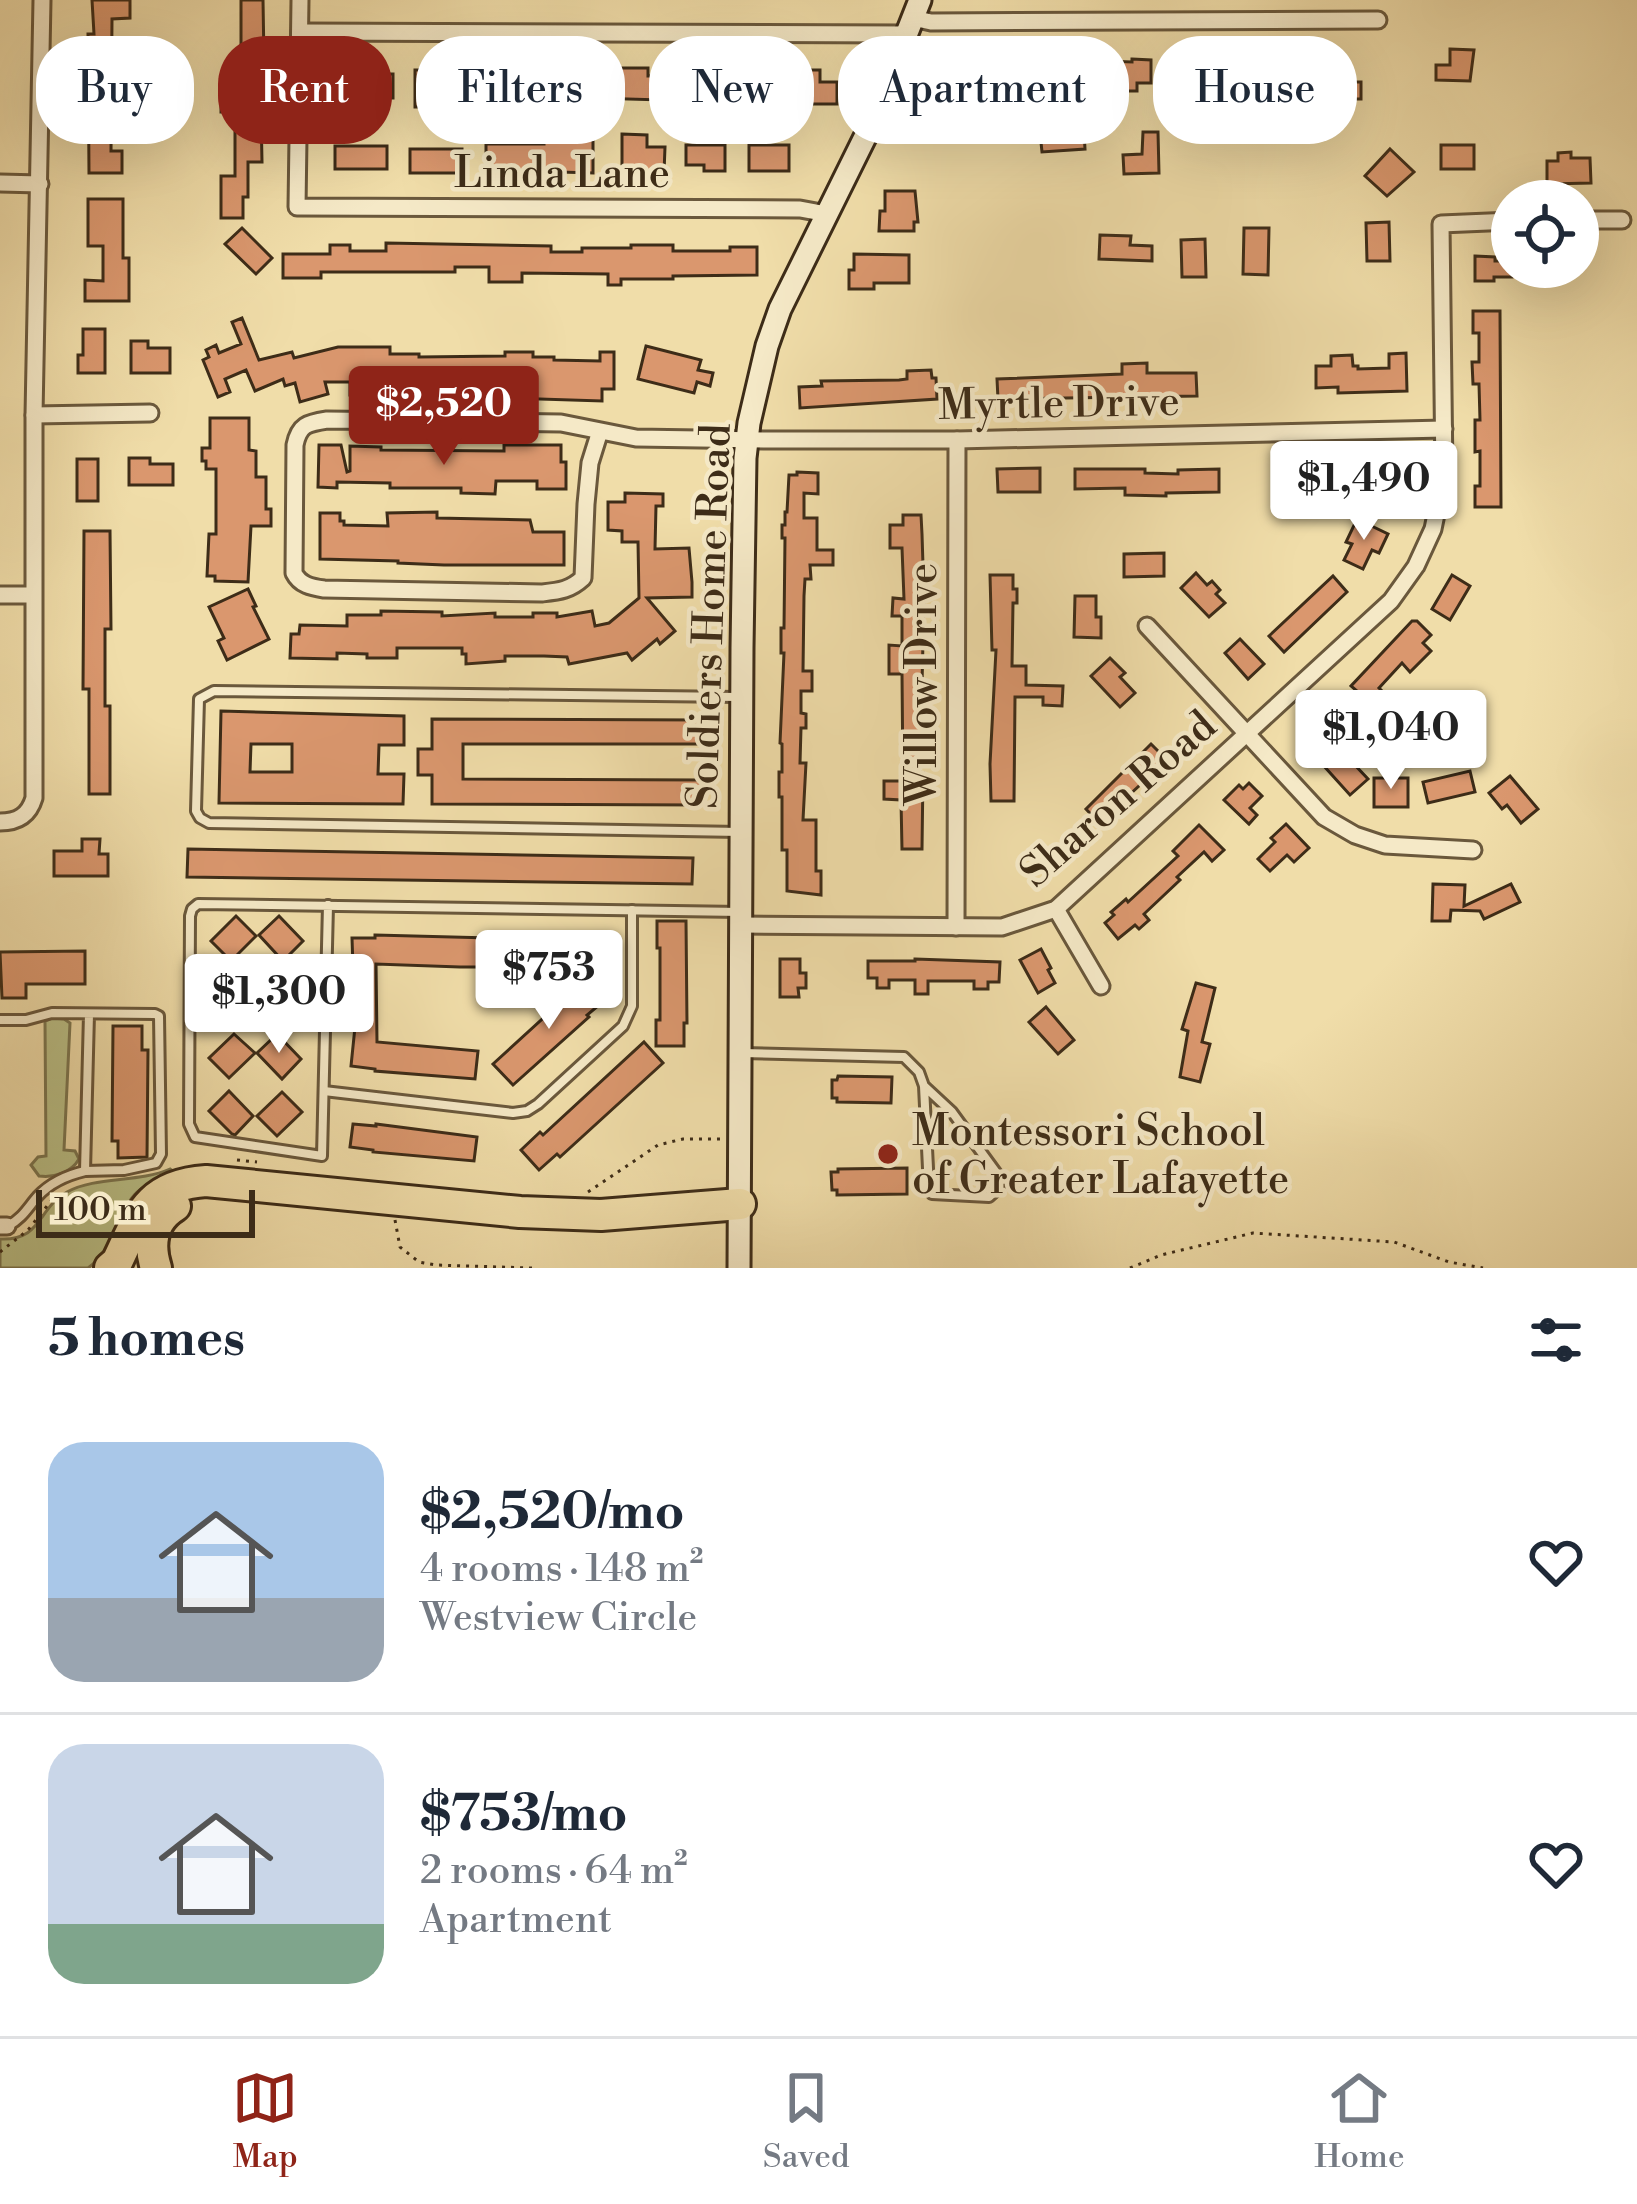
<!DOCTYPE html>
<meta charset="utf-8">
<style>
body{margin:0;font-family:"Libre Bodoni",serif;background:#f2f2f3;color:#1f2937;height:100vh;display:flex;flex-direction:column;font-size:45px;white-space:nowrap}
*{box-sizing:border-box;margin:0}
p{font-size:39px;color:#747a83}
.icon{flex:none;width:66px;height:66px;fill:none;stroke:currentColor;stroke-width:2;stroke-linecap:round;stroke-linejoin:round}
.map{position:relative;height:1268px;overflow:hidden}
.side{display:flex;flex-direction:column;background:#fff;flex:1}
.side>*{flex:none}
.top-card{position:absolute;left:36px;top:36px;width:1566px;height:108px;display:flex;gap:24px}
.tools{position:absolute;left:1491px;top:180px;display:grid;gap:24px}
.tools a{display:grid;place-items:center;width:108px;height:108px;border-radius:50%;background:#fff;box-shadow:0 12px 48px #0002;font-size:60px}
.scale{position:absolute;left:36px;bottom:30px;width:219px;box-sizing:border-box;padding-left:12px;border:6px solid #3d2c18;border-top:0;font-size:33px;line-height:42px;white-space:nowrap;color:#3d2c18;-webkit-text-stroke:9px #f5e9c7;paint-order:stroke}
.price{position:absolute;translate:-50% -102px;padding:0 27px;border-radius:12px;background:#fff;color:#222;font-size:39px;line-height:78px;filter:drop-shadow(0 3px 6px #0008)}
.price::after{content:'';position:absolute;left:50%;top:72px;width:36px;height:27px;margin-left:-18px;background:inherit;clip-path:polygon(0 0,100% 0,50% 100%)}
.price.current{background:#8f2418;color:#fff}
ul{padding:0;list-style:none}
li{display:flex;align-items:center;gap:36px;height:300px;padding:0 48px}
li+li{border-top:3px solid #e0e1e3}
li span{display:grid;place-items:center;flex:none;width:336px;height:240px;border-radius:36px;color:#555}
li>.icon{margin-inline-start:auto}
span .icon{width:144px;height:144px;fill:#fffc;stroke-width:1}
li b{font-size:51px}
h2{display:flex;justify-content:space-between;align-items:center;height:144px;padding:0 48px;font-size:51px}
.chip{padding:0 42px;border-radius:48px;background:#fff;box-shadow:0 12px 48px #0002;font-size:42px;line-height:108px}
.chip.current{background:#8f2418;color:#fff}
.tabs{display:flex;justify-content:space-around;align-items:center;height:168px;border-top:3px solid #e0e1e3;background:#fff;font-size:33px;color:#747a83}
.tabs a{display:grid;justify-items:center;gap:6px}
.tabs .current{color:#8f2418}
.map>svg:first-child{display:block}
.green{fill:#bac087;stroke:#7c7650;stroke-width:3}
.building{fill:#da976e;stroke:#3d2c18;stroke-width:3;fill-rule:evenodd}
.lines{fill:none;stroke-linecap:round;stroke-linejoin:round}
.lane-casing{stroke:#6a583c;stroke-width:14}
.street-casing{stroke:#6a583c;stroke-width:21}
.secondary-casing{stroke:#3d2c18;stroke-width:27}
.highway-casing{stroke:#3d2c18;stroke-width:36}
.path{stroke:#3d2c18;stroke-width:3;stroke-dasharray:3 6;stroke-linecap:butt}
.lane{stroke:#f5e9c7;stroke-width:8}
.street{stroke:#f5e9c7;stroke-width:15}
.secondary{stroke:#f5e9c7;stroke-width:21}
.highway{stroke:#f0dda9;stroke-width:30}
.poi-dot{fill:#8f2418;stroke:#f5e9c7;stroke-width:4.5}
.labels{text-anchor:middle;stroke-width:9;stroke-linejoin:round;paint-order:stroke}
.street-label{font-size:42px;fill:#3d2c18;stroke:#f5e9c7}
.poi-label{font-size:42px;fill:#3d2c18;stroke:#f5e9c7;text-anchor:start}
</style>
<div class="map">
<svg width="1637" height="1268" viewBox="0 0 1637 1268">
<rect width="100%" height="100%" fill="#f0dda9"/>
<filter id="stains"><feTurbulence type="fractalNoise" baseFrequency=".00167" numOctaves="4"/><feColorMatrix values="0 0 0 0 .2 0 0 0 0 .09 0 0 0 0 .02 0 0 0 .5 -.17"/></filter>
<radialGradient id="worn" r=".72"><stop offset=".6" stop-color="#630" stop-opacity="0"/><stop offset="1" stop-color="#630" stop-opacity=".3"/></radialGradient>
<g class="green">
<path d="M52,1018L64,1019L70,1023L64,1150L75,1151L79,1159C71,1173 54,1178 39,1176L31,1165L38,1157L46,1156L45,1021Z"/>
<path d="M170,1169L174,1172C159,1179 141,1185 131,1199C115,1222 112,1251 88,1268H0V1239C42,1241 37,1209 67,1192C96,1176 138,1183 170,1169Z"/>
</g>
<g class="building">
<path d="M92,0H130V18L112,19L111,151H122V173H89L88,34H94Z"/>
<path d="M241,0H263L264,61H260L262,162H248V197H243V218H221V176H235V112H221V95H237V69H241Z"/>
<path d="M1450,49L1474,50L1470,81L1436,80V65H1450Z"/>
<path d="M1008,58H1023V64L1065,65V59H1080L1079,101H1065V94H1046V87L958,88V74H966V69H981V63H1008Z"/>
<path d="M1132,59L1151,60V83H1137V91H1122V84L1106,83V61L1132,62Z"/>
<path d="M1175,59H1267V81L1208,80V99H1189V88H1175Z"/>
<path d="M1330,59H1345V82H1361V99H1330Z"/>
<path d="M621,68H648V76H683V70H725V94H662V100L524,96V109H486V84H503V70L621,72Z"/>
<path d="M415,70H437V82H460V107H415Z"/>
<path d="M778,70H820V82H837V104H778Z"/>
<rect x="343" y="74" width="50" height="24"/>
<path d="M1084,131L1085,149L1042,152L1040,133Z"/>
<path d="M1143,132H1158L1159,173L1124,174L1123,155L1142,154Z"/>
<path d="M622,134L647,135V147H665L664,173L622,172Z"/>
<path d="M544,138H593V173L486,170V144H544Z"/>
<path d="M686,145H725V171H704V165H686Z"/>
<rect x="749" y="145" width="40" height="26"/>
<rect x="1441" y="145" width="33" height="24"/>
<rect x="335" y="146" width="52" height="23"/>
<rect x="410" y="149" width="52" height="24"/>
<path d="M1390,149L1414,172L1387,196L1365,176Z"/>
<path d="M1571,152V158H1590L1591,183L1547,184V161H1558V153Z"/>
<path d="M885,191H915L918,222H914V231H879L880,211H885Z"/>
<path d="M88,199H123V258H129V301H85V280L103,281V246H88Z"/>
<path d="M1389,222L1390,261H1367L1366,223Z"/>
<path d="M242,228L272,258L256,274L225,244Z"/>
<path d="M1244,228H1269L1268,275L1243,274Z"/>
<path d="M1100,235L1131,236L1130,245L1152,246V261L1099,259Z"/>
<path d="M1205,239L1206,277H1182L1181,240Z"/>
<path d="M386,243L551,246V252H582V248H631V245H673V251H730V247H757V275L673,276V279H621V285H608V274L522,273V282H489V267H455V272H321V278H283V254H330V245H350V251H386Z"/>
<path d="M854,254L909,255V283H874V289H849V270H854Z"/>
<path d="M1475,256L1495,257V261H1512V277H1494V281H1475Z"/>
<path d="M1473,311H1500L1501,507H1475V486H1480V451L1475,452V420H1480L1479,384H1473L1472,362H1479V333H1473Z"/>
<path d="M242,318L259,360L292,352L294,358L338,347H390V354H419V357L505,356V352H533V357H554V360L600,361V352H614V389H602V401L505,398V385L467,384V397H453V389L411,390V398H396V395H350V382H325L328,394L300,402L295,383L285,386L283,379L255,391L246,370L225,379L230,392L218,397L203,360L209,357L206,350L216,345L219,353L241,344L232,322Z"/>
<path d="M83,329H105V373H78V355H83Z"/>
<path d="M131,341H148V348H170V373H131Z"/>
<path d="M646,346L701,360L698,370L713,373L710,386L697,382L694,393L638,379Z"/>
<path d="M1406,353L1407,391L1338,393V387L1316,388V366H1331V356L1352,355L1353,366H1358V369L1389,368V354Z"/>
<path d="M1147,363V373H1196L1197,396L998,399L997,379L1122,374V364Z"/>
<path d="M931,370L932,378H936L937,399L800,408L799,387L822,386L821,381L899,380L907,379V371Z"/>
<path d="M210,418H249V450L256,451V477H266V509H271V526H251L248,582L215,581V576H207L209,534H216V469H206V461H202V448H210Z"/>
<path d="M319,445H341L347,472L350,471V446L381,447V450L504,451V445H561V462H566V489H537V481H496L495,494L461,493V488H390V483L337,482V488L318,487Z"/>
<path d="M129,458H150V464H173V485H129Z"/>
<rect x="77" y="459" width="21" height="42"/>
<path d="M1384,460L1385,490H1367V483L1296,487V464Z"/>
<path d="M1040,468V492H998L997,469Z"/>
<path d="M1075,469H1145V473L1178,474V470L1219,469V492L1166,493V496L1125,495V488L1075,489Z"/>
<path d="M797,472L818,473V494L804,493V518H817V550H833V565H810L811,579H805L804,596L803,671H812V691H801V713L806,714V728H801L800,763H806L803,820H816V871H821V895L787,891V850H782V797H779V772H782V744L780,743L784,653H781V628H784L785,538H782V525H785V512H787L789,475H797Z"/>
<path d="M625,493L663,494V506H656L655,549L689,548L692,582V597L647,598L675,631L660,644L657,639L632,660L627,653L569,664L567,657L544,656H505V661L466,664V654H462V648H397V658H367V654L337,653V659L290,658L291,634H299L300,625L347,626V615H381V611L442,612V616L495,613V617H533V613H557V617L592,611L595,626L609,623L639,598L638,542H622V531L608,530V502H625Z"/>
<path d="M437,512V518L530,520L533,532H564V565H444L398,563V561L320,559V513H340V521H344V525L388,526L387,513Z"/>
<path d="M903,515H921L922,534L924,597L920,773H923L922,849H902L901,800L884,799V781H903L902,674H889V645L902,646V616H892L893,598L904,599L902,548H890V525H903Z"/>
<path d="M1357,519L1388,534L1379,553L1372,550L1363,569L1344,560L1352,544L1346,542Z"/>
<path d="M84,531H110L111,629H105V706H110V794H89V689H83Z"/>
<path d="M1164,553V576L1124,577V554Z"/>
<path d="M1196,573L1207,585L1212,581L1220,590L1216,594L1225,603L1209,617L1181,588Z"/>
<path d="M990,575H1013V589H1017V603H1013L1012,666H1026V685L1063,686L1062,706L1043,705V697H1015L1014,801H991L990,764L996,650H992Z"/>
<path d="M1452,575L1470,586L1450,620L1432,609Z"/>
<path d="M1333,576L1347,592L1284,652L1269,636Z"/>
<path d="M248,589L256,606L253,607L269,639L227,660L218,641L224,638L209,607Z"/>
<path d="M1075,596H1096V617H1101V638L1074,637Z"/>
<path d="M1412,621H1417L1431,635L1423,643L1431,651L1410,672L1402,663L1379,688L1385,694L1374,706L1351,686Z"/>
<path d="M1240,639L1264,664L1248,679L1225,653Z"/>
<path d="M1110,658L1125,673L1120,677L1135,693L1120,707L1091,676Z"/>
<path d="M1325,703L1352,729L1336,745L1368,779L1350,795L1323,765L1325,763L1299,738L1315,722L1311,717Z"/>
<path d="M221,711L404,716V745H379L378,774H404L403,804L219,803ZM251,744H292V772H250Z"/>
<path d="M432,719L702,720V744H463V779L702,780V805L432,804V775H418V749H432Z"/>
<path d="M1151,744L1167,760L1099,823L1086,809Z"/>
<path d="M1470,771L1475,792L1428,803L1423,782Z"/>
<path d="M1510,776L1538,809L1521,823L1507,805L1502,809L1489,793Z"/>
<rect x="1374" y="778" width="34" height="29"/>
<path d="M1249,783L1262,796L1250,808L1257,815L1249,824L1224,800L1239,785L1243,789Z"/>
<path d="M1286,824L1309,848L1294,862L1287,855L1270,871L1258,859L1275,842L1271,838Z"/>
<path d="M1199,825L1224,850L1212,861L1204,852L1177,877L1180,880L1144,914L1149,920L1139,929L1135,925L1118,939L1105,923L1114,915L1111,912L1126,899L1128,902L1178,856L1173,851Z"/>
<path d="M82,839H100L99,854H108V876H54V851H82Z"/>
<path d="M188,849L693,858L692,884L187,877Z"/>
<path d="M1433,884L1465,885L1464,906L1511,884L1520,902L1484,919L1480,911L1451,910L1450,921H1432Z"/>
<path d="M236,916L256,936L231,961L211,941Z"/>
<path d="M279,916L303,941L283,961L259,935Z"/>
<path d="M657,921H686L687,1023H684V1046H656V1020H660V948H657Z"/>
<path d="M375,935L610,941V967H460L376,964L377,1042L478,1051L475,1079L375,1071V1069L351,1066L355,1027L352,938H375Z"/>
<path d="M1041,949L1051,968L1048,970L1055,983L1038,993L1020,960Z"/>
<path d="M85,951V984H26V998H2L0,952Z"/>
<path d="M780,959H800V973H806V988H798L799,997H780Z"/>
<path d="M915,959L1000,962L999,982H988V989H974V981H928V994H915V980H889V988H877V978H868V961H915Z"/>
<path d="M230,972L254,998L235,1018L210,992Z"/>
<path d="M282,974L303,994L277,1018L258,998Z"/>
<path d="M586,979L605,1000L587,1015L589,1017L513,1085L493,1064Z"/>
<path d="M1196,983L1215,988L1202,1042L1210,1044L1200,1082L1180,1077L1188,1031L1182,1029Z"/>
<path d="M1046,1007L1074,1040L1058,1054L1029,1022Z"/>
<path d="M113,1026H142V1050H148L147,1157L118,1158V1141H112Z"/>
<path d="M234,1034L255,1053L229,1078L209,1058Z"/>
<path d="M277,1034L301,1059L282,1079L257,1053Z"/>
<path d="M644,1042L663,1063L560,1157L557,1154L539,1170L521,1150L540,1132L543,1135Z"/>
<path d="M838,1076L892,1077L891,1103L837,1102V1098H832V1080H837Z"/>
<path d="M229,1091L253,1116L235,1135L232,1134L209,1111Z"/>
<path d="M282,1092L302,1112L277,1136L257,1116Z"/>
<path d="M353,1124L376,1126V1124L477,1137L474,1161L373,1152V1150L350,1147Z"/>
<path d="M907,1168V1194L837,1195V1190H832L831,1172H838V1169Z"/>
</g>
<g class="lines">
<g class="lane-casing">
<g id="lane">
<path d="M738,697L214,691L199,699L196,811L200,818L209,823L740,832"/>
<path d="M328,905L322,1156L195,1137L189,1124L190,916L192,909L198,904L741,912"/>
<path d="M0,1020H26L52,1013L155,1014L159,1016L161,1154L156,1163L124,1170L85,1171L89,1014"/>
<path d="M742,1053L904,1057L919,1072L924,1086L929,1189L932,1194L989,1197L999,1188L998,1175L952,1112L924,1086"/>
<path d="M324,1091L513,1113L527,1111L538,1104L623,1026L632,1006V910"/>
<path d="M8,1226C23,1218 28,1207 38,1196C51,1182 68,1175 85,1171"/>
</g>
</g>
<g class="street-casing">
<g id="street">
<path d="M300,0L297,207L800,209L827,214"/>
<path d="M913,18L931,22L1378,20"/>
<path d="M300,32L906,34"/>
<path d="M0,183L40,184"/>
<path d="M1578,220H1622"/>
<path d="M34,415L150,413"/>
<path d="M600,431L590,463L586,504L583,578C570,590 560,591 542,593L324,589C311,587 300,585 294,573L295,445C299,425 307,423 327,420L561,423L636,438L767,440H957L1444,429"/>
<path d="M0,595H33"/>
<path d="M1147,626L1324,817L1355,835L1385,845L1473,850"/>
<path d="M0,822C18,822 29,815 34,798V415L42,0"/>
<path d="M1056,909L1101,986"/>
<path d="M742,925L1002,927L1056,909L1391,601L1416,566L1433,529L1444,475L1441,224L1512,221"/>
<path d="M956,927L957,440"/>
<path d="M0,1226H7"/>
</g>
</g>
<g class="secondary-casing">
<path id="secondary" d="M739,1268L742,648L745,458L749,423L767,346L780,309L870,127L920,0"/>
</g>
<g class="highway-casing">
<g id="highway">
<path d="M110,1268L117,1262C140,1214 148,1185 206,1181L520,1212L601,1215L740,1204"/>
<path d="M156,1268C148,1243 152,1220 175,1206"/>
</g>
</g>
<g class="path">
<path d="M237,1160L257,1162"/>
<path d="M588,1192L658,1145L683,1139H724"/>
<path d="M395,1220L400,1247L419,1262L436,1265L532,1268"/>
<path d="M0,1252L28,1230L51,1201"/>
<path d="M1130,1268L1161,1255L1253,1233L1394,1242L1449,1262L1483,1268"/>
</g>
<use href="#lane" class="lane"/>
<use href="#street" class="street"/>
<use href="#secondary" class="secondary"/>
<use href="#highway" class="highway"/>
</g>
<circle class="poi-dot" cx="888" cy="1154" r="12"/>
<g class="labels">
<g class="street-label">
<text x="562" y="187">Linda Lane</text>
<text transform="translate(1059 402) rotate(-1)" y="15">Myrtle Drive</text>
<text transform="translate(708 616) rotate(-88)" y="15">Soldiers Home Road</text>
<text transform="translate(921 684) rotate(-90)" y="15">Willow Drive</text>
<text transform="translate(1117 798) rotate(-41)" y="15">Sharon Road</text>
</g>
<g class="poi-label">
<text x="912" y="1145">Montessori School<tspan x="912" dy="48">of Greater Lafayette</tspan></text>
</g>
</g>
<rect width="100%" height="100%" filter="url(#stains)"/>
<rect width="100%" height="100%" fill="url(#worn)"/>
</svg>
<div class="tools">
<a><svg class="icon" aria-label="locate" viewBox="0 0 24 24"><circle cx="12" cy="12" r="6"/><path d="M12 2v4M12 18v4M2 12h4M18 12h4"/></svg></a>
</div>
<div class="scale">100 m</div>
<b class="price current" style="left:444px;top:468px">$2,520</b>
<b class="price" style="left:1364px;top:543px">$1,490</b>
<b class="price" style="left:1391px;top:792px">$1,040</b>
<b class="price" style="left:549px;top:1032px">$753</b>
<b class="price" style="left:279px;top:1056px">$1,300</b>
<div class="top-card">
<a class="chip">Buy</a>
<a class="chip current">Rent</a>
<a class="chip">Filters</a>
<a class="chip">New</a>
<a class="chip">Apartment</a>
<a class="chip">House</a>
</div>
</div>
<section class="side">
<h2>5 homes<svg class="icon" aria-label="filters" viewBox="0 0 24 24"><path d="M4 7h16M4 17h16"/><circle cx="9" cy="7" r="2"/><circle cx="15" cy="17" r="2"/></svg></h2>
<ul>
<li><span style="background:linear-gradient(#a9c7e8 65%,#9aa5b1 0)"><svg class="icon" aria-label="home" viewBox="0 0 24 24"><path d="M3 11l9-7 9 7M6 9v11h12V9"/></svg></span><div><b>$2,520/mo</b><p>4 rooms · 148 m²</p><p>Westview Circle</p></div><svg class="icon" aria-label="heart" viewBox="0 0 24 24"><path d="M12 20l-8-8c-3-5 5-10 8-4 3-6 11-1 8 4z"/></svg></li>
<li><span style="background:linear-gradient(#c9d6e8 75%,#7fa58c 0)"><svg class="icon" aria-label="home" viewBox="0 0 24 24"><path d="M3 11l9-7 9 7M6 9v11h12V9"/></svg></span><div><b>$753/mo</b><p>2 rooms · 64 m²</p><p>Apartment</p></div><svg class="icon" aria-label="heart" viewBox="0 0 24 24"><path d="M12 20l-8-8c-3-5 5-10 8-4 3-6 11-1 8 4z"/></svg></li>
</ul>
</section>
<nav class="tabs">
<a class="current"><svg class="icon" aria-label="map" viewBox="0 0 24 24"><path d="M3 6l6-2 6 2 6-2v14l-6 2-6-2-6 2zM9 4v14M15 6v14"/></svg>Map</a>
<a><svg class="icon" aria-label="saved" viewBox="0 0 24 24"><path d="M7 4h10v16l-5-4-5 4z"/></svg>Saved</a>
<a><svg class="icon" aria-label="home" viewBox="0 0 24 24"><path d="M3 11l9-7 9 7M6 9v11h12V9"/></svg>Home</a>
</nav>
